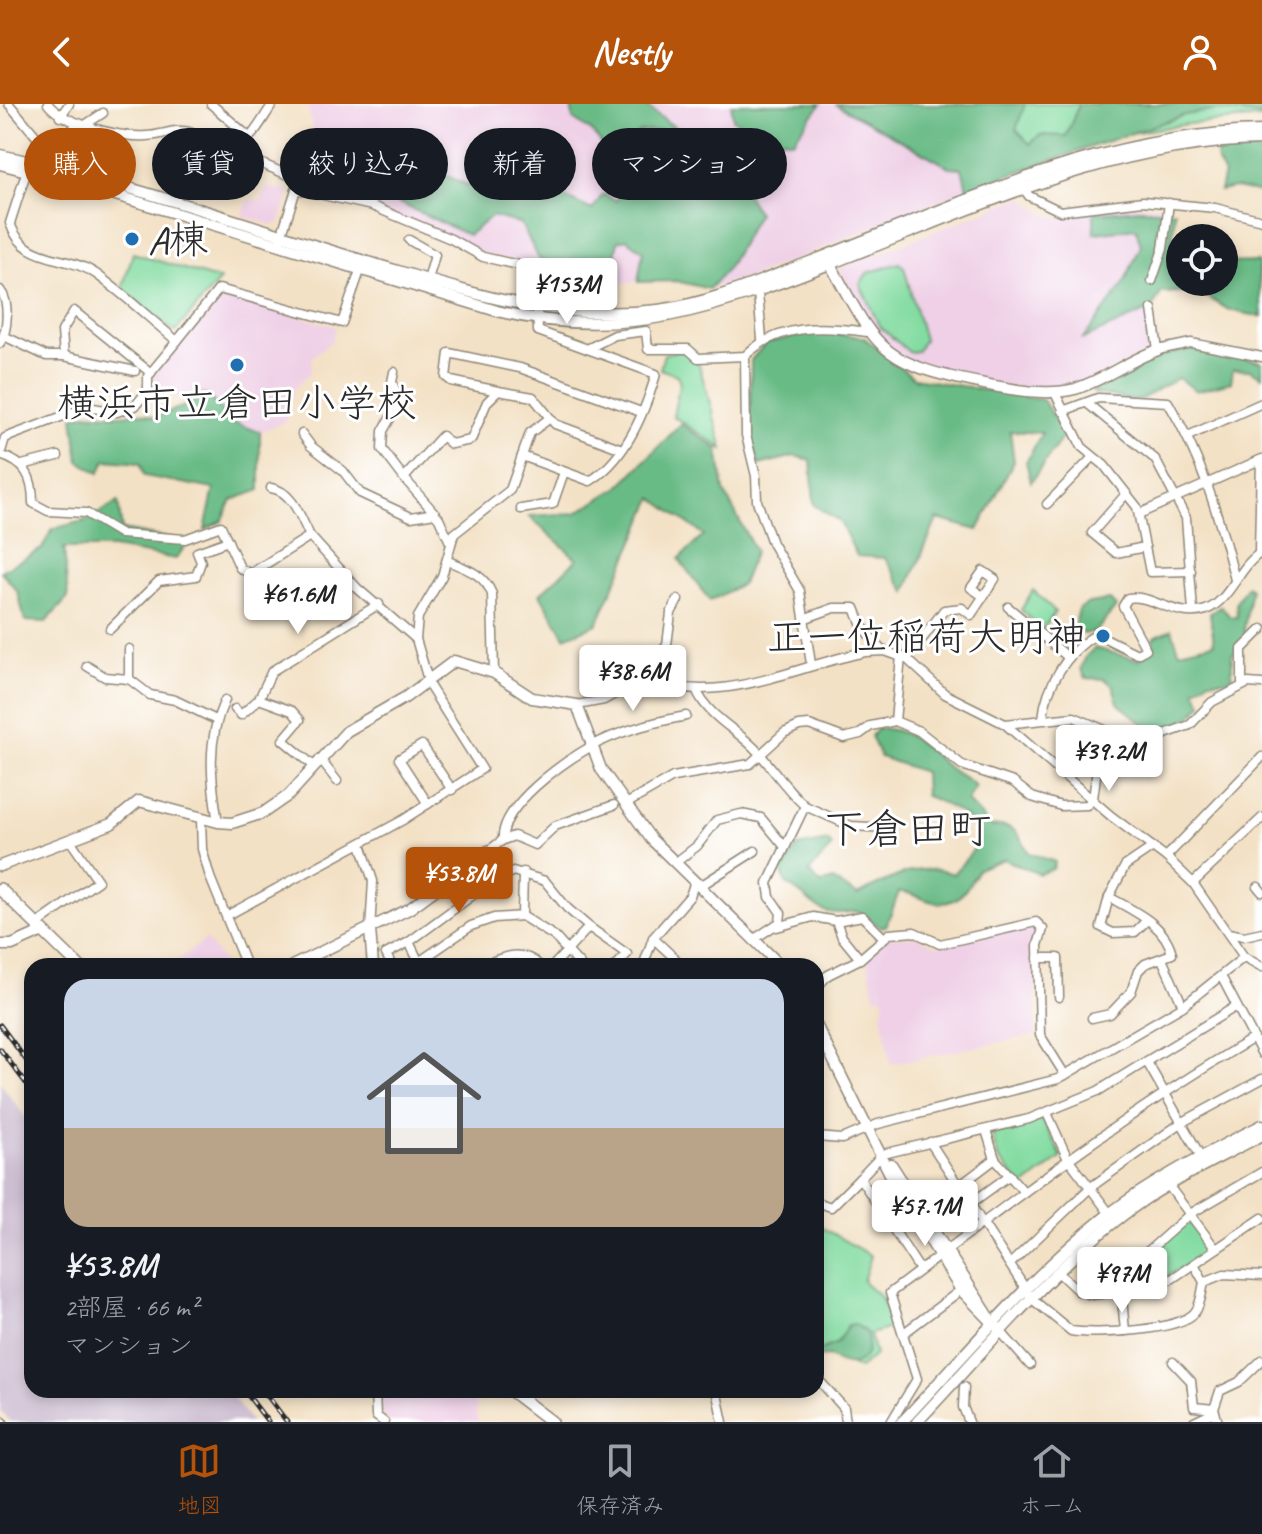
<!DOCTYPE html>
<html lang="ja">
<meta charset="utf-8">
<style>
body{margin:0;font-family:Caveat,"Klee One",sans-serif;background:#20242c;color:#f1f3f6;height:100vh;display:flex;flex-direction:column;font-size:30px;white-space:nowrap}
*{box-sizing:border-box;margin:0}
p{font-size:26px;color:#9ea1a6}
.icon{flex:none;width:44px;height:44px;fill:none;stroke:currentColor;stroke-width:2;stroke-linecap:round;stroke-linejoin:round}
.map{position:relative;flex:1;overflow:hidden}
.side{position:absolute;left:24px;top:854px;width:800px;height:440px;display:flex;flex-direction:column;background:#171b24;border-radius:24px;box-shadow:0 4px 12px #0003}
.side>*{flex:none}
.banner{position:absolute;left:24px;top:24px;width:800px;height:72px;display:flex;gap:16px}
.buttons{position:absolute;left:1166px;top:120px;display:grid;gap:16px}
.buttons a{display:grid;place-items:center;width:72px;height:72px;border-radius:50%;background:#171b24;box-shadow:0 4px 12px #0003;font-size:40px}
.price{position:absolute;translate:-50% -68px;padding:0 18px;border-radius:8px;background:#fff;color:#222;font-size:26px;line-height:52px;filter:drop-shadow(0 2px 4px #0008)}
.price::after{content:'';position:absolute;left:50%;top:48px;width:24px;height:18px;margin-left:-12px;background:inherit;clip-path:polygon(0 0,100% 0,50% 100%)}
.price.selected{background:#b45309;color:#fff}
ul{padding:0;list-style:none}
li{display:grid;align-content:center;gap:16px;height:424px;padding:0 40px}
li+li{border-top:2px solid #363941}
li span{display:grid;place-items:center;height:248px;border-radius:24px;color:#555}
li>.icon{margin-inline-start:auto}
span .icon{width:144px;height:144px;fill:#fffc;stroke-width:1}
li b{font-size:34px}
.chip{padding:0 28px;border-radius:36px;background:#171b24;box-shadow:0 4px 12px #0003;font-size:28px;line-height:72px}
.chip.selected{background:#b45309;color:#fff}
header{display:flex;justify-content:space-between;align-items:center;height:104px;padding:0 40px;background:#b45309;color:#fff;font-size:36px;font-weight:700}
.menu{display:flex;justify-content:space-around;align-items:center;height:112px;border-top:2px solid #363941;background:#171b24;font-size:22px;color:#9ea1a6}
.menu a{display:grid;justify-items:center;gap:4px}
.menu .selected{color:#b45309}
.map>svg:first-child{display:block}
.built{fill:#efd0e6}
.industrial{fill:#cdbed2}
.green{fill:#82dba0;stroke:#568366;stroke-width:2}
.forest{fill:#69bb86;stroke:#4a7358;stroke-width:2}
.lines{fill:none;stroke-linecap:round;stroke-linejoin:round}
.minor-casing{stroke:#8f8678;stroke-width:11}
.tertiary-casing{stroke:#8f8678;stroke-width:13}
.secondary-casing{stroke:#8f8678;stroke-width:14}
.minor{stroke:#fff;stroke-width:8}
.tertiary{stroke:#fff;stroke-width:10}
.secondary{stroke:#fff;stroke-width:11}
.rail-casing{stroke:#2b2b2b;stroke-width:5}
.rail{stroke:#fff;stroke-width:2;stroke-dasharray:6;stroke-linecap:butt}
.poi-dot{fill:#1f6fb2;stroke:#fff;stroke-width:3}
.labels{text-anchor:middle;stroke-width:6;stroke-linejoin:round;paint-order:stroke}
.poi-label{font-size:40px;fill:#2b2b2b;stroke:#fff;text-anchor:start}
.neighbourhood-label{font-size:42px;fill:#2b2b2b;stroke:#fff}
</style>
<header><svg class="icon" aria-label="back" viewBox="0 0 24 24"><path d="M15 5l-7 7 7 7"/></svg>Nestly<svg class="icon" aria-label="person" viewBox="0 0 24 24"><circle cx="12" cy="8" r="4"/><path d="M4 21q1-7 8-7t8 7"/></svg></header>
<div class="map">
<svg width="1262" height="1318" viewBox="0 0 1262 1318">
<rect width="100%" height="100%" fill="#fff"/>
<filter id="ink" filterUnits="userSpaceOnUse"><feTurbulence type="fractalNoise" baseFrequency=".0125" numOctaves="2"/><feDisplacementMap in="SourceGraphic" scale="16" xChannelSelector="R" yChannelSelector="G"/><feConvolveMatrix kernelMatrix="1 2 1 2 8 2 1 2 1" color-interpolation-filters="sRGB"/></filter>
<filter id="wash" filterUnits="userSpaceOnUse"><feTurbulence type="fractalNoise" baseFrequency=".006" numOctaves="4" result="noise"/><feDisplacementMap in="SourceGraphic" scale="32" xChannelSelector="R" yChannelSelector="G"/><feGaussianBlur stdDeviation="1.8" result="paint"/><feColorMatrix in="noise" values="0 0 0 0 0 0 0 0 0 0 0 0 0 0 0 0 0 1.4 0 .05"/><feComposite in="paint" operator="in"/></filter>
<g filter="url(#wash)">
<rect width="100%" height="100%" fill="#f3e1c5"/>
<g class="built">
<path d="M303,0H911L960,56L967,85L753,172L709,185L676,177L653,176L587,182L541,164L486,151L458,135L344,96L316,46L308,3Z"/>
<path d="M85,24L99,28L94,63L59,53L63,42Z"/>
<path d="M266,83L290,87L280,118L273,121L242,112L249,95L261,97Z"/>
<path d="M1022,93L1042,109L1060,114H1072L1073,111L1113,102H1162L1165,105L1150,180L1157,244L1092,276L1058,286L1006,282L926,265L905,256L872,227L839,165Z"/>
<path d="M225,191L336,223L331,238L312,253L310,269L294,285L286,317L260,328L232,318L208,292L200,290L191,300L176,295L151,274Z"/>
<path d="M1034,822L1039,827L1035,841L1036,931L891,960L882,910L885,899L882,891L875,893L867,854L888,833H918L936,842Z"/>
<path d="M206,835L226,862H170Z"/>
<path d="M380,1286H475L477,1318H389L382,1308Z"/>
</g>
<path class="industrial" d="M0,979L32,1022V1286H228L251,1318H11L0,1307Z"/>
<g class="green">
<path d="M911,0H1262V14L1188,20L960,56Z"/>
<path d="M133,149L220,176L175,228L122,185Z"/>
<path d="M899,159L904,163L924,236L917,247L909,248L879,222L860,180L867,169Z"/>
<path d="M677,247H687L698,257L723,345L673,312L680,278L677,271L660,265L664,250Z"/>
<path d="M1033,486L1055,508L1042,526L1021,506Z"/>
<path d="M1042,1015L1062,1053L1023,1083L998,1054L992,1030Z"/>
<path d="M1189,1116L1207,1145L1184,1163L1158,1177L1144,1153Z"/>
<path d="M816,1120L871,1152L863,1177L882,1194L893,1223L870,1230L875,1251L859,1265L828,1249L816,1253Z"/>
</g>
<g class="forest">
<path d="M571,0H643L677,25L640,28L612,53L592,28L573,15Z"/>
<path d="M731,0H821L793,37L754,29L733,15Z"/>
<path d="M835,0H1025L1016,26L1030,40L1040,31L1066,32L1079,0H1262V12L1218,6L1185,11L967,85L962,64L949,63Z"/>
<path d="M700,35L706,51L737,75L758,109L727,165L709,185L676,177L638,178L643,147L627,135L618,137L609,181L539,155L521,120L492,112L468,131L356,79L411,37L427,63L485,89L508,58L552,71L560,91L592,106L603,90L616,97C647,49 637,41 700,35Z"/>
<path d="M1255,46L1262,50V89L1235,84L1220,87L1224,69L1216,55L1218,49Z"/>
<path d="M1139,105L1175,107L1172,138L1180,139V178H1224V159L1258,158L1262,213L1229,206L1197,187L1161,189L1152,205L1083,235L1123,181L1141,142L1136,124L1094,129V109Z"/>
<path d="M816,228L863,233L914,274L1043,296L1064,331L1031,378L1026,358L1042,329L1010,327L1014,357L978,426L937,415L906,488L885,454L857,452L840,418L814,401L811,356L795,352L759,361L750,326L751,256L766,239Z"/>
<path d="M1197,244L1262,258V273L1250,266L1233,265L1231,278L1197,287L1178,274L1138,297L1093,289L1097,278L1156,252Z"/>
<path d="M200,290L208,292L232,318L260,328V386L232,396L222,417L205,426L214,385L144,372L140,359L106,356L99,369L79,357L73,313C94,306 98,312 117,311C135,311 134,305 154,313L191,300Z"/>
<path d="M681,320L718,345L724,387L755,447L742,480L710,497L679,455L704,431L653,394L597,520L565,533L540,490L577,455L529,412L576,409L619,383Z"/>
<path d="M118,398L122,426L188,438L176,455L113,444H64L68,494L46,518L25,517L18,488L1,467L42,445L52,425L87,416Z"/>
<path d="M1247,482L1251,485L1244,526L1247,533L1232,551V572L1228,576H1209L1195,586L1203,600C1191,613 1173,632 1153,628L1118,599L1113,582L1105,575L1086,574L1081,565L1086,552L1095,544L1139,556L1149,546L1154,533L1172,525L1179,547L1214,539L1210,509L1221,502L1230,513H1237L1236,498Z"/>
<path d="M1110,496L1116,503L1096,527L1084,530L1074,524L1079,505L1089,499Z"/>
<path d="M878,624C917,627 921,642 949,664C957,671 968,674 975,682L967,697L991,723C1015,719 1018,729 1029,749L1055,758L1053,765L1039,770L1004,755L978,765C967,786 957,805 930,797C918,794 911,787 899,788L886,822L881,823L856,807C814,815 819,799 786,780L782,768L797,743L828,737L832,742L809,768L821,780L833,776L857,791C892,775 915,757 953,770C960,761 973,750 976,740C983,713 942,700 925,691L924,668L880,653L871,632Z"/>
<path d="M855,1220L867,1229C872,1259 853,1269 828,1252L816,1253V1248L837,1239L848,1221Z"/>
</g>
</g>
<g filter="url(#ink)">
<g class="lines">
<g class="minor-casing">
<g id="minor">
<path d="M9,0L46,44L56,47"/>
<path d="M48,0C63,20 122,34 146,32C161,32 175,24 189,28C203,32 221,47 236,42C253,37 263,13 273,0"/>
<path d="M211,0L249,33"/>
<path d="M60,13L69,0"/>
<path d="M85,21L103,9"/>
<path d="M236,42L246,53L295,74L298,79L280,136"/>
<path d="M28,63L10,119C24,161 66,149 96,170C124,190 150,215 177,237L219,185L342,219L362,161"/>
<path d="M50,69L59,38L79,19"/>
<path d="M1022,82L1029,92L1060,107L1143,97L1215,104L1262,116"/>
<path d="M296,85L372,102L451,135L483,153L541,166L563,176L566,208"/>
<path d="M409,136L435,151L428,176"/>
<path d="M1152,177L1163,145L1169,99"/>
<path d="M0,186C10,198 8,226 0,239"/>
<path d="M758,189L762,235"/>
<path d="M1152,205L1158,246L1191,239L1262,253"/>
<path d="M4,232L46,252H64L135,267"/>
<path d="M177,237L148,272V286L135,302L117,308L87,303L5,334L0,351C26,359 33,373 33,399L48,407L86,409L121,430L185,435L221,422L240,464L250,470L310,432L357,484L416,535"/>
<path d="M587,245L615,231L646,227L648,245H688L698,254L745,252C779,219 823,222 867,228"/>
<path d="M64,252L62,227L74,207L151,269"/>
<path d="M745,252L746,331L756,372L757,397L772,439L800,487L811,560"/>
<path d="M394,268L392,278L400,297L383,327L382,345L404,374"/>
<path d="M498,287L533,293L555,320L622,345"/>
<path d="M1055,289L1082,343L1104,361L1137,403L1150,468L1191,467"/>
<path d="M1088,300L1155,355L1186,414L1193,507"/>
<path d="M1063,307L1098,294L1168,298C1202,355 1219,412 1235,476"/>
<path d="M302,330L311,342L343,367L360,389L411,413L435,409"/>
<path d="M1188,332L1262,299"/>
<path d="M522,352L530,329L550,314"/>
<path d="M22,361L58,352"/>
<path d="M271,384C293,387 301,415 310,432"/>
<path d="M1126,390L1092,429L1116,449L1145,443"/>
<path d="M1047,400L1093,353"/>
<path d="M521,405L553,400L564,368"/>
<path d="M1139,410L1262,355"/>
<path d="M450,438L439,414L404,374L442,332L451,340L471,336L487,298L498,287L451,277L446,273L449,249L520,264L641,308"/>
<path d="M1259,449L1261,356"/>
<path d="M448,457C467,465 484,470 492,490L494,569"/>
<path d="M1008,503L1069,554"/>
<path d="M806,514L834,504H855L862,522L881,546"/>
<path d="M110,525L159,477L196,472L201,458L197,448L228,437"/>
<path d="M129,545V575"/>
<path d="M907,555L944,506L962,504L971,511L995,475L983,467L971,484L983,492"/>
<path d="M87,562L105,573L129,575L150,591L175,596L216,616"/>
<path d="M643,574L667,541L671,509L678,496"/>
<path d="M1242,581V545L1262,525"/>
<path d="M696,585C708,614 739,626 759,649C775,667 785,684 805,702L768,779L770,793L781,809L780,818L753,836"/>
<path d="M259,595L292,607L300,616L283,636L314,662"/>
<path d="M577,601L604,596L643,574C718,605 791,563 865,548L885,547L907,555L945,590L1005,620L1111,712L1166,753L1193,779L1244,853L1262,863"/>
<path d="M235,605L241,611L259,595L272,567L379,500"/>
<path d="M1043,614C1046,581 1068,546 1097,530L1137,550L1146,545L1123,502L1128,494C1149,489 1178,516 1206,506C1231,496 1239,461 1262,448"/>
<path d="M895,617L901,552"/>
<path d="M1005,620L1074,613L1150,645L1165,630L1190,621L1212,598L1248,579L1262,580"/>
<path d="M320,655L337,677"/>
<path d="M428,700L399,655L422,641L452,686"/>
<path d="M626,700L673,673L750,660L784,629L799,622L809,621L844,634L860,630L871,622L895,617L919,627L962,661L1013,678L1032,693L1061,702L1087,701L1093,695L1102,627"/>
<path d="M805,702L851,722L889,724"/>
<path d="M201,715L202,745L210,773L246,862"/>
<path d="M218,718C211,677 206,636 225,596"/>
<path d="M503,736L514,732L535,741L555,722L614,701"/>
<path d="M361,740L373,777L370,826"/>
<path d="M488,747L503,736C500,702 564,658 590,643C618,627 654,618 686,612"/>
<path d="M1166,753L1262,653"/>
<path d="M675,759L697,742L717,716L741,710L761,714L785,743"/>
<path d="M523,768L522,812L554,832L581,862"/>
<path d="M1193,779L1262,714"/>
<path d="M1258,783L1262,788"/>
<path d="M1109,793L1101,823L1113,829L1135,828L1147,816"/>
<path d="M228,811L403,716L482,665L430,583L416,535L418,513L442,472L454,430L510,386L522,352L590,377C625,356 645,308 656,270L538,227L537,205"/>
<path d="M836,817L842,833L860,855"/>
<path d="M36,821L98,777L70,736"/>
<path d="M589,823L627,850L616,862"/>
<path d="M777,823L813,813L836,817L862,812L883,833"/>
<path d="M1228,829L1244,832L1262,828"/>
<path d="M653,834L683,862"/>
<path d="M1038,854H1058L1059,893"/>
<path d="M1162,855L1183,902"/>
<path d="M392,862L386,850L409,838"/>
<path d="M413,862L471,822L494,814L522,812"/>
<path d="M421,862L409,838L481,785L513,767L545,777L567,804L589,823L553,862"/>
<path d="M482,862C501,853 522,844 540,862"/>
<path d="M643,862L653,834L690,792L694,780L705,779L755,747"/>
<path d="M1221,872L1262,950"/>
<path d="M816,884L828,871L860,855L889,830L914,828L940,840L1036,818L1043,825L1038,841L1040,931L1065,971"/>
<path d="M1092,914L1110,910L1131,888L1138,867L1145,860L1172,850C1166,821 1134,807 1109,793L1125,762L1153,743"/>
<path d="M1147,958L1201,1053"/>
<path d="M1047,1009L1067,1053L1110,1110"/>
<path d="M986,1026L995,1055L1024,1088"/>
<path d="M816,1033L842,1035L878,1020L1058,975L1183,902L1244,853"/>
<path d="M930,1038L1032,1195L1071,1227C1094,1231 1182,1227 1195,1208C1201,1201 1202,1187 1204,1178L1194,1160"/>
<path d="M1165,1077L1215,1144"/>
<path d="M958,1083L995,1055"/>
<path d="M816,1098L831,1103L860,1074"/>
<path d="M970,1100L1010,1071"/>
<path d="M1010,1160L1091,1083L1181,1019L1262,975"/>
<path d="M920,1166L860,1074L883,1050L1029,1015L1098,987L1235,903"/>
<path d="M1058,1168L1078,1187L1092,1191L1154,1183L1173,1174L1262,1114"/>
<path d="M1204,1178L1224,1170L1262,1172"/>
<path d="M1125,1227L1120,1172L1190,1110L1262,1068"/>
<path d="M1001,1228L1030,1261"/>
<path d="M904,1229L961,1186"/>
<path d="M1173,1258L1191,1277L1194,1303L1214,1305"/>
<path d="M816,1273L844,1304L846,1318"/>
<path d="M964,1283L963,1303L969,1318"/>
<path d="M375,1286L376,1312L384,1318"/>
<path d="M578,1286H618"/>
<path d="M716,1286L723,1318"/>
<path d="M0,1315L3,1318"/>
<path d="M891,1318L917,1275L890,1189C1009,1099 1125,1009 1254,934"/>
<path d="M1194,1318L1215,1308"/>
<path d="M1218,1318L1214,1305L1220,1287L1239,1278L1262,1256"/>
</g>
</g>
<g class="tertiary-casing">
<g id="tertiary">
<path d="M0,51C125,78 246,121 368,158C469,188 550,218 658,206C713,199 763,175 815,156C960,100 1104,29 1262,27"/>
<path d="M0,60L99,86L497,207C632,240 726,200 850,152C984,100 1116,38 1262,36"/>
<path d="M828,156C878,246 878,259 984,280C1013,286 1047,292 1075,285C1104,276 1129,256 1158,246"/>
<path d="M0,762L111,720L139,697L218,718L232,719L263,709L289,691L347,627L406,593L454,557L494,569L532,594L577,601L601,665L651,735L781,862"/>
<path d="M370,826L373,862"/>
<path d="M0,841H12L43,827"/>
<path d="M292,862L409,805L488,747"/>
<path d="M816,921L894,1078L961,1186L997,1223"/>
<path d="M891,1060L988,1211"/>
<path d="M902,1318C969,1247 1032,1170 1109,1110C1156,1074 1210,1048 1262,1021"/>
<path d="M917,1318C990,1241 1057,1156 1144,1096C1181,1071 1223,1052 1262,1031"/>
</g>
</g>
<g class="secondary-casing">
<g id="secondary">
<path d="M0,785L79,862"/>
<path d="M510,1286L552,1318"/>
</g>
</g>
<use href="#minor" class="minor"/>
<use href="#tertiary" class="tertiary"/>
<use href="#secondary" class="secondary"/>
<g class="rail-casing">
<g id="rail">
<path d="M0,921L32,964"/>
<path d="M0,945L32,987"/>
<path d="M244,1286L268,1318"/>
<path d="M263,1286L287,1318"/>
</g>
</g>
<use href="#rail" class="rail"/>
</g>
</g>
<g class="poi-dot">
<circle cx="132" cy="135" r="8"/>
<circle cx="237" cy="261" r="8"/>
<circle cx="1103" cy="532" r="8"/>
</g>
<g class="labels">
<g class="poi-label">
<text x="148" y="149">A棟</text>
<text x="237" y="312" text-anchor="middle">横浜市立倉田小学校</text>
<text x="1087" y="546" text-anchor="end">正一位稲荷大明神</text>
</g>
<g class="neighbourhood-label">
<text x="907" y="739">下倉田町</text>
</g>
</g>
</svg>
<div class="buttons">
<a><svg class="icon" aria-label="locate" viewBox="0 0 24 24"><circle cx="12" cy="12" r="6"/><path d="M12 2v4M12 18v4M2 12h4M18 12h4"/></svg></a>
</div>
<b class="price" style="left:567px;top:222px">¥153M</b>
<b class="price" style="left:298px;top:532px">¥61.6M</b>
<b class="price" style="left:633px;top:609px">¥38.6M</b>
<b class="price" style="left:1109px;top:689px">¥39.2M</b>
<b class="price selected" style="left:459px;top:811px">¥53.8M</b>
<b class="price" style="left:925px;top:1144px">¥57.1M</b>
<b class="price" style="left:1122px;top:1211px">¥97M</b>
<div class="banner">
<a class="chip selected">購入</a>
<a class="chip">賃貸</a>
<a class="chip">絞り込み</a>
<a class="chip">新着</a>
<a class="chip">マンション</a>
</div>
<section class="side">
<ul>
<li><span style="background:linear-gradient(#c9d6e8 60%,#b9a48a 0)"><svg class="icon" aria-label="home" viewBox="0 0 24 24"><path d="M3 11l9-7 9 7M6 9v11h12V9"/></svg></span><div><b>¥53.8M</b><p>2部屋 · 66 m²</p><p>マンション</p></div></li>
</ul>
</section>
</div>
<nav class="menu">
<a class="selected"><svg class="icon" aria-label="map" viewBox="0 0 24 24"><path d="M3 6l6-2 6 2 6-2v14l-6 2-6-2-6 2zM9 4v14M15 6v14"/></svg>地図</a>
<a><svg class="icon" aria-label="saved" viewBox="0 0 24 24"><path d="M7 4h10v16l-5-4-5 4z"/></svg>保存済み</a>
<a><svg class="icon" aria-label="home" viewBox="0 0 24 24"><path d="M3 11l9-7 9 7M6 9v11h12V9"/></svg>ホーム</a>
</nav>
